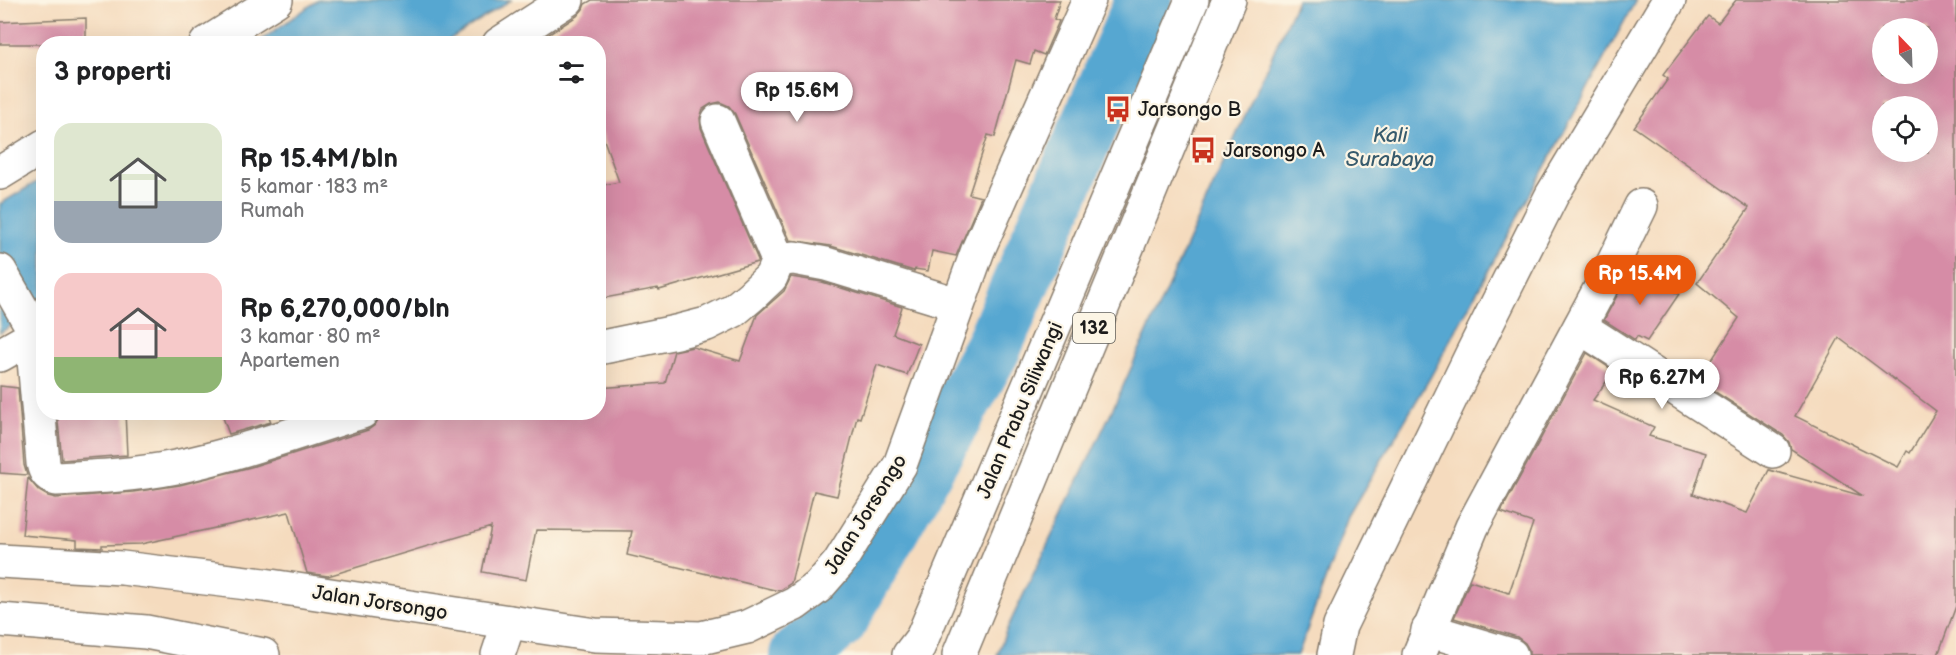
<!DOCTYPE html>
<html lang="id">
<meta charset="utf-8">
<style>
body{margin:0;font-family:"Balsamiq Sans",sans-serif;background:#f2f2f2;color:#202124;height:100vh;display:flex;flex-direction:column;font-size:22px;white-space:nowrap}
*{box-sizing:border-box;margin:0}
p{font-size:20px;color:#757577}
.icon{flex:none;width:33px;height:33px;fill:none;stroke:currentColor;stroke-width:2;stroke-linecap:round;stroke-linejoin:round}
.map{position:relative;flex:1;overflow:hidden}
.sheet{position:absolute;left:36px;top:36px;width:570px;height:384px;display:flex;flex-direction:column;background:#fff;border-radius:24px;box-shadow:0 6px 24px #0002}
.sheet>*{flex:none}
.needle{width:39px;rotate:337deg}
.tools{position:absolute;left:1872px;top:18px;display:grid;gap:12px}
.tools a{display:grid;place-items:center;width:66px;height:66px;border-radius:50%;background:#fff;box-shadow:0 6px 24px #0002;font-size:30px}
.price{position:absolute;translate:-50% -51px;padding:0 14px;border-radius:21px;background:#fff;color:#222;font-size:20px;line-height:39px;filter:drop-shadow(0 2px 3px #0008)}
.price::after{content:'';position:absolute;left:50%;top:36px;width:18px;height:14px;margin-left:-9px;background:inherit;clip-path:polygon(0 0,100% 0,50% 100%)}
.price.current{background:#ea580c;color:#fff}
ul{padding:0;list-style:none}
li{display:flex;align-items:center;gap:18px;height:150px;padding:0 18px}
li span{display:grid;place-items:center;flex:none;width:168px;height:120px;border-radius:18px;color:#555}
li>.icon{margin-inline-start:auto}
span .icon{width:72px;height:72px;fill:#fffc;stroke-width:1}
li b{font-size:26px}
h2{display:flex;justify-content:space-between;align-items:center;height:72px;padding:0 18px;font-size:26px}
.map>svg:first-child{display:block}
.water{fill:#57a7d1;stroke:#3a6276;stroke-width:1.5}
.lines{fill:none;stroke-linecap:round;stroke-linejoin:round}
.river{stroke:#57a7d1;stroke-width:58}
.building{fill:#d68ca6;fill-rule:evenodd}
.street-casing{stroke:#887c6d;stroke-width:36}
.primary-casing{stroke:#887c6d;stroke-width:36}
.highway-casing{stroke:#887c6d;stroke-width:36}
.street{stroke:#fff;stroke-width:33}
.primary{stroke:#fff;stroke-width:33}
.highway{stroke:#fff;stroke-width:33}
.labels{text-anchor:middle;stroke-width:4.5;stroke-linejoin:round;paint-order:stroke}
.shield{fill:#fcf5e5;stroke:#5f5d58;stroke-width:1.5}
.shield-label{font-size:18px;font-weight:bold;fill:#1c1c1c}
.poi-label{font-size:20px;fill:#1c1c1c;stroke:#fcf5e5;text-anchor:start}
.street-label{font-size:20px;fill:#1c1c1c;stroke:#fcf5e5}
.water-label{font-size:21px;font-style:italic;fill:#375b6d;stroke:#fcf5e5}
</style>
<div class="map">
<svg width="1956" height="655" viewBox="0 0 1956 655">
<rect width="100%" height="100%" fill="#fcf5e5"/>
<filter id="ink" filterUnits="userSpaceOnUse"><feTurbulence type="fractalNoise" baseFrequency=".0167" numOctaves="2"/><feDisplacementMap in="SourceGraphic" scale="12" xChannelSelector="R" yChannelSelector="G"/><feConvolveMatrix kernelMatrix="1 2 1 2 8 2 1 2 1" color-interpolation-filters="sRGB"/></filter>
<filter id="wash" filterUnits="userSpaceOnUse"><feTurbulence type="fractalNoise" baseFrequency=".008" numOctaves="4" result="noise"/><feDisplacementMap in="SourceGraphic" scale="24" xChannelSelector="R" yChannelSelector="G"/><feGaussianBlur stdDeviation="1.35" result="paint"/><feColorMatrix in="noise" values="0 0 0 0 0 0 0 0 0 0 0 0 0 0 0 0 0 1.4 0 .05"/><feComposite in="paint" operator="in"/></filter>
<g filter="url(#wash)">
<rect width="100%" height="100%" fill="#f5dbbe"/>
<g class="water">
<path d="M318,0H511L444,43H257Z"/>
<path d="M1297,0H1636L1430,378L1348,517L1298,655H997L1006,631L1114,406Z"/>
<path d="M43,178V304L0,333V204Z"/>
</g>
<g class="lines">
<path class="river" d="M798,655L838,622L992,349L1144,0"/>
</g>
<g id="blocks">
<g class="building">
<path d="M592,0H1060L1054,19L1059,21L1044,55L1034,51L1030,64L1016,60L995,137L988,135L969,194L981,197L956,256L932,251L928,271L915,269L914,271L831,246L790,240L735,114L729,106L720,102L711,104L703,109L700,118L701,128L758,260L757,262L659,290L658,288L605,298L598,264V186L619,182L598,123V44H534L577,16L583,9L585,4Z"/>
<path d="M1736,0H1956V606L1938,655H1529V650L1525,643L1517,637L1454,618L1470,581L1509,593L1533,523L1501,512L1587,353L1614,371L1593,400L1654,427L1649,436L1706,453L1693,494L1747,513L1769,470L1863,496L1791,449L1789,442L1783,435L1698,381L1739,318L1697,283L1749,208L1634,127L1668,79L1663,75L1708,16L1718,23ZM1882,28H1928V74H1882ZM1882,106H1928V152H1882ZM1839,338L1936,411L1910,453L1907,451L1898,467L1795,416Z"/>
<path d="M86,18V44H0V22Z"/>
<path d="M1632,268L1679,294L1647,341L1637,336L1635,340L1604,320Z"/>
<path d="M791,277L822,282L902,307L893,334L919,344L907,375L877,365L860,418L857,417L837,496L814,491L791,583L779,591L627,555L632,531L536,530L526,580L482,572L491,527L328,576L307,573L289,512L141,544L102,545V548L77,547V540L22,535L28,478L39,491L48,496L56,498L133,492L180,485L251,467L368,430L375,425L379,418L399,412H598V388L665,383L674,351L693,347L740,361L757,315L784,291Z"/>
<path d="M0,386L18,388L24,465L27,475L0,473Z"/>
<path d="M57,412H125L127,455L62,460Z"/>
<path d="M221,412H267L271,422L229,434Z"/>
</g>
</g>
</g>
<g filter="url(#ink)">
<use href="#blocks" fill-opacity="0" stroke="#887c6d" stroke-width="1.5"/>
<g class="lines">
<g class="street-casing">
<g id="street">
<path d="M206,44L276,0"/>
<path d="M499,44L567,0"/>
<path d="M718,121L778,260L794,258L826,264L957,304"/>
<path d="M0,173L44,146"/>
<path d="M0,271L31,325L43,463C45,472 47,475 56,479C96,477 136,475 176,467C239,454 300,431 362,412"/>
<path d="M1580,327L1773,451"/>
<path d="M598,348L676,332L707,324L733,311L751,296L771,277L778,260"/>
<path d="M0,355L44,330"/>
<path d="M0,561L122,568L264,585L595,635L701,638L747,627L795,604L818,587L839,563L900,465L978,250L1089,0"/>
<path d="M1428,630L1511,655"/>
<path d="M498,655L509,622"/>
<path d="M1334,655L1340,626L1471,356L1552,195L1669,0"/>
<path d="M1419,655L1472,527L1608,274L1641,206"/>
</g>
</g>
<g class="primary-casing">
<g id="primary">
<path d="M915,655L1192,0"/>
<path d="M959,655L1229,0"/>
</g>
</g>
<g class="highway-casing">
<g id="highway">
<path d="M0,620L146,632L263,655"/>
<path d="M909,655L922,638"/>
</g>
</g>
<use href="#street" class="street"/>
<use href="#primary" class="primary"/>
<use href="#highway" class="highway"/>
</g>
</g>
<defs>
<g id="bus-bare" transform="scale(2.07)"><path d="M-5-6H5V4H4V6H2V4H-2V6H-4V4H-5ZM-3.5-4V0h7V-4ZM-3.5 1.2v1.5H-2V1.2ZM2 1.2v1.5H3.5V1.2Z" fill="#c8321e" stroke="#fcf5e5" stroke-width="2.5" paint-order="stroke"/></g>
</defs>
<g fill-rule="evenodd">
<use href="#bus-bare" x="1118" y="109"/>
<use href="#bus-bare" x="1203" y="150"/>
</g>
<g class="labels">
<rect class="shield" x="1073" y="313" width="42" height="30" rx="4.5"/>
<g class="shield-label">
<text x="1094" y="334">132</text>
</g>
<g class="poi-label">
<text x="1138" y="116">Jarsongo B</text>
<text x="1223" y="157">Jarsongo A</text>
</g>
<g class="street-label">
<text transform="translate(1019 410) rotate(-67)" y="7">Jalan Prabu Siliwangi</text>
<text transform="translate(865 514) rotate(-58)" y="7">Jalan Jorsongo</text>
<text transform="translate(380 602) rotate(9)" y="7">Jalan Jorsongo</text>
</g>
<g class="water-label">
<text x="1390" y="142">Kali<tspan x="1390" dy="24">Surabaya</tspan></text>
</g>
</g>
</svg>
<div class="tools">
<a><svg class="needle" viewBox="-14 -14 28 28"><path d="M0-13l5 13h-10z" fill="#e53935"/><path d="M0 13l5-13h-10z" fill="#757577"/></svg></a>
<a><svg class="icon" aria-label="locate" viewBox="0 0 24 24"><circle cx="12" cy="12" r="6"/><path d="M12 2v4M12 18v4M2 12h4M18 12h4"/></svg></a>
</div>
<b class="price" style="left:797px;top:123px">Rp 15.6M</b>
<b class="price current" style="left:1640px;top:306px">Rp 15.4M</b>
<b class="price" style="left:1662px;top:410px">Rp 6.27M</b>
<section class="sheet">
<h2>3 properti<svg class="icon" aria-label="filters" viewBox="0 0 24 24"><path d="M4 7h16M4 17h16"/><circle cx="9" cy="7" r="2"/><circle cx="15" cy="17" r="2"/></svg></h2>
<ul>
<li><span style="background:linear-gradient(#dfe7d0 65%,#9aa5b1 0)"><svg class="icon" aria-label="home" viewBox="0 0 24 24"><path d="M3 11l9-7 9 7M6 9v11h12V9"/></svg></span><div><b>Rp 15.4M/bln</b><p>5 kamar · 183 m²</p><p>Rumah</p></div></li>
<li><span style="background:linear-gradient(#f6c9c9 70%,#8fb573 0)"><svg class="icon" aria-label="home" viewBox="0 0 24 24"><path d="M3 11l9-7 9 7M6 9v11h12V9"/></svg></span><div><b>Rp 6,270,000/bln</b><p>3 kamar · 80 m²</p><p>Apartemen</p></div></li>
</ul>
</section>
</div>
